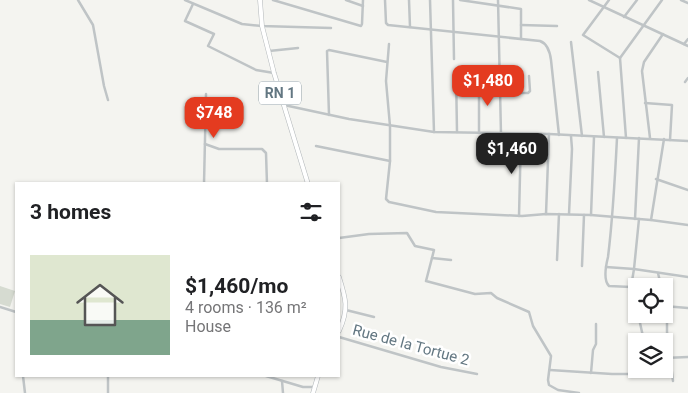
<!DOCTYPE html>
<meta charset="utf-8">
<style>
body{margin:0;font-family:Roboto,sans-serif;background:#f6f6f6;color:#202124;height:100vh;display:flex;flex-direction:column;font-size:19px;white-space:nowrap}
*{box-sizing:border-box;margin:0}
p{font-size:16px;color:#757577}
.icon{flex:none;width:28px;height:28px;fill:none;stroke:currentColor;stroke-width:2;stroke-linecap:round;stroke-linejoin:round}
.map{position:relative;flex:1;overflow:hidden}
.sheet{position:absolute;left:15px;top:182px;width:325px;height:195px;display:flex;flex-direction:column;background:#fff;border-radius:0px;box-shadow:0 1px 4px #0004}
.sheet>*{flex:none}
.buttons{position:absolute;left:628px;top:278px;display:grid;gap:10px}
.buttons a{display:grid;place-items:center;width:45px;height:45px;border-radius:0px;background:#fff;box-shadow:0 1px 4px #0004;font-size:25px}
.price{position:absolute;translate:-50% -42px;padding:0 11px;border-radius:10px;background:#e43b20;color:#fff;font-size:16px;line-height:32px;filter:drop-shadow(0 1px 2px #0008)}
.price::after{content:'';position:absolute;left:50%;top:30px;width:15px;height:11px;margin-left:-8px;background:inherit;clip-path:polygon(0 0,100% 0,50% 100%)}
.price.current{background:#222;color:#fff}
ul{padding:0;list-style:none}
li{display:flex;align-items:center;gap:15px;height:125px;padding:0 15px}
li span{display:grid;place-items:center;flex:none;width:140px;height:100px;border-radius:0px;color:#555}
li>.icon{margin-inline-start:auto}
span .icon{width:60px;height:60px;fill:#fffc;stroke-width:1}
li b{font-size:21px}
h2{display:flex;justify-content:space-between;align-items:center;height:60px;padding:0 15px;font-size:21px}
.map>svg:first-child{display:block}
.green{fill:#d6dbd1}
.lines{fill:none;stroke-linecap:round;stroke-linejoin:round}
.primary-casing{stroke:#b2b7ba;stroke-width:5}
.street{stroke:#bfc4c6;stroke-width:2.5}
.primary{stroke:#fff;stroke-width:4}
.labels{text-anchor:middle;stroke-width:5;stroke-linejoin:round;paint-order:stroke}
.shield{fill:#fff;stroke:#92a0a8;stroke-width:1}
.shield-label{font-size:14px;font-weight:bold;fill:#637782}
.street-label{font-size:15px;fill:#637782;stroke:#fff}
</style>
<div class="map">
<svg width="688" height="393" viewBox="0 0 688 393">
<rect width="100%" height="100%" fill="#f4f4f0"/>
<path class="green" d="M0,286L15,291L10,307L0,304Z"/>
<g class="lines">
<g class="primary-casing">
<g id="primary">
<path d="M260,0L262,26L274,73L308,184"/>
<path d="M339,277C346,299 349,309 339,331"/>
<path d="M313,393L318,376"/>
</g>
</g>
<g class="street">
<path d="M78,0L93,25L104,86L108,100"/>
<path d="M185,0L242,24L262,26L331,28"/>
<path d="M273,0L361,26L362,24L363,0"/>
<path d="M346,0L363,6"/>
<path d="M385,0L386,23L388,25L540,41C548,44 550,52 551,60L559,135"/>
<path d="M409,0L410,27"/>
<path d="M430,0L434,132"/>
<path d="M453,0L454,59"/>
<path d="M460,0L521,9V39"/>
<path d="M498,0L501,134"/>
<path d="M589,0L688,46"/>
<path d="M609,0L583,35L620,58"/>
<path d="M681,0L688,3"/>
<path d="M193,4L185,21L214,34L208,46L256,70L274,73"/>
<path d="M624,17L637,0"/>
<path d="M521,25L557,26"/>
<path d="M571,42L582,136"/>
<path d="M389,44L386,81L390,126V161L386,199L389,202L436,212L522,216L546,214L591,215L594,137"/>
<path d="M684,44L688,39"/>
<path d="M269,51L298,48"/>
<path d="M598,72L604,137"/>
<path d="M456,73L457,132"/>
<path d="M479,81V133"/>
<path d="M685,82L688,78"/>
<path d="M501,93H528L530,91L529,76"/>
<path d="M645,103L672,105L670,140"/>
<path d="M284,105L349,119L434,132L549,134L688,141"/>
<path d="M329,115L327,51L329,50L387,62"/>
<path d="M617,138C615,178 613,217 608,257C606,265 603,280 609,286L631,287"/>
<path d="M626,138L620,58L662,0"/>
<path d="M650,138L642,71L644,62L663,34"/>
<path d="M205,144L219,149H262L266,153L267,184"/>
<path d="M316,146L390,161"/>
<path d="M656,179L688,190"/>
<path d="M204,184L206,94"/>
<path d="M546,214L549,134"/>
<path d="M569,214L572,149L571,136"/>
<path d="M591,215L651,220L664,139"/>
<path d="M519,216L521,135"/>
<path d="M635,219L639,138"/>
<path d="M639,219L634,269L688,277"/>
<path d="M651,220L688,225"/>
<path d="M339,238L369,234L407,233L415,246L434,250L432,258L451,260"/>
<path d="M432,258L426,281L475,294L491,293L497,298L529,312L533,326L551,356L548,380L549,385L558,390L579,393"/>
<path d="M557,260L559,214"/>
<path d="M582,266L584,215"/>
<path d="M606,267L634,269L631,287L636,304"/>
<path d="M658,273L661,286"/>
<path d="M664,306L688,308"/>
<path d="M667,306V332L673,381"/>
<path d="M0,307L16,312"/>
<path d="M346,310L374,317"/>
<path d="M638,314L644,341"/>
<path d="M339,337L441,367L477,374"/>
<path d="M664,358L688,357"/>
<path d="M550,370L612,374H644L648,372L649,369"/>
<path d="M591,373L593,350L596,344V324"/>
<path d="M23,376L25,393"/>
<path d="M108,376V393"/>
<path d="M266,376L303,387H314"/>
<path d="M282,381L283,393"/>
</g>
<use href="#primary" class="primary"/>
</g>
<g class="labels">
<rect class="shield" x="259" y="81.5" width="42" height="23" rx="4"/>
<g class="shield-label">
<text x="280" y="98">RN 1</text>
</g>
<g class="street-label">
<text transform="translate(411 345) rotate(15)" y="5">Rue de la Tortue 2</text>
</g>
</g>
</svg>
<div class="buttons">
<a><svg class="icon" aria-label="locate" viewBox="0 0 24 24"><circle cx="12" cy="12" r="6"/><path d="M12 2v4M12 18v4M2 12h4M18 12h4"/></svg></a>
<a><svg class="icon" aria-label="layers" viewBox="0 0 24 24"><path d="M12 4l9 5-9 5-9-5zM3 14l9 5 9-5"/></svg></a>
</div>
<b class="price" style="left:488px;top:107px">$1,480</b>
<b class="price" style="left:214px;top:139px">$748</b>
<b class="price current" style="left:512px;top:175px">$1,460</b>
<section class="sheet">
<h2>3 homes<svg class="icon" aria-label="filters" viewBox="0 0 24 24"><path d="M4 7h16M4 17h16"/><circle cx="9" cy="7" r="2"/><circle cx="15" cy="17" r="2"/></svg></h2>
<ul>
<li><span style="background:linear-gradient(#dfe7d0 65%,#7fa58c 0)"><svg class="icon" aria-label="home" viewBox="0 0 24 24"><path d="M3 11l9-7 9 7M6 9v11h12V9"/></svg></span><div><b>$1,460/mo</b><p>4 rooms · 136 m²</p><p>House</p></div></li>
</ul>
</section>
</div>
